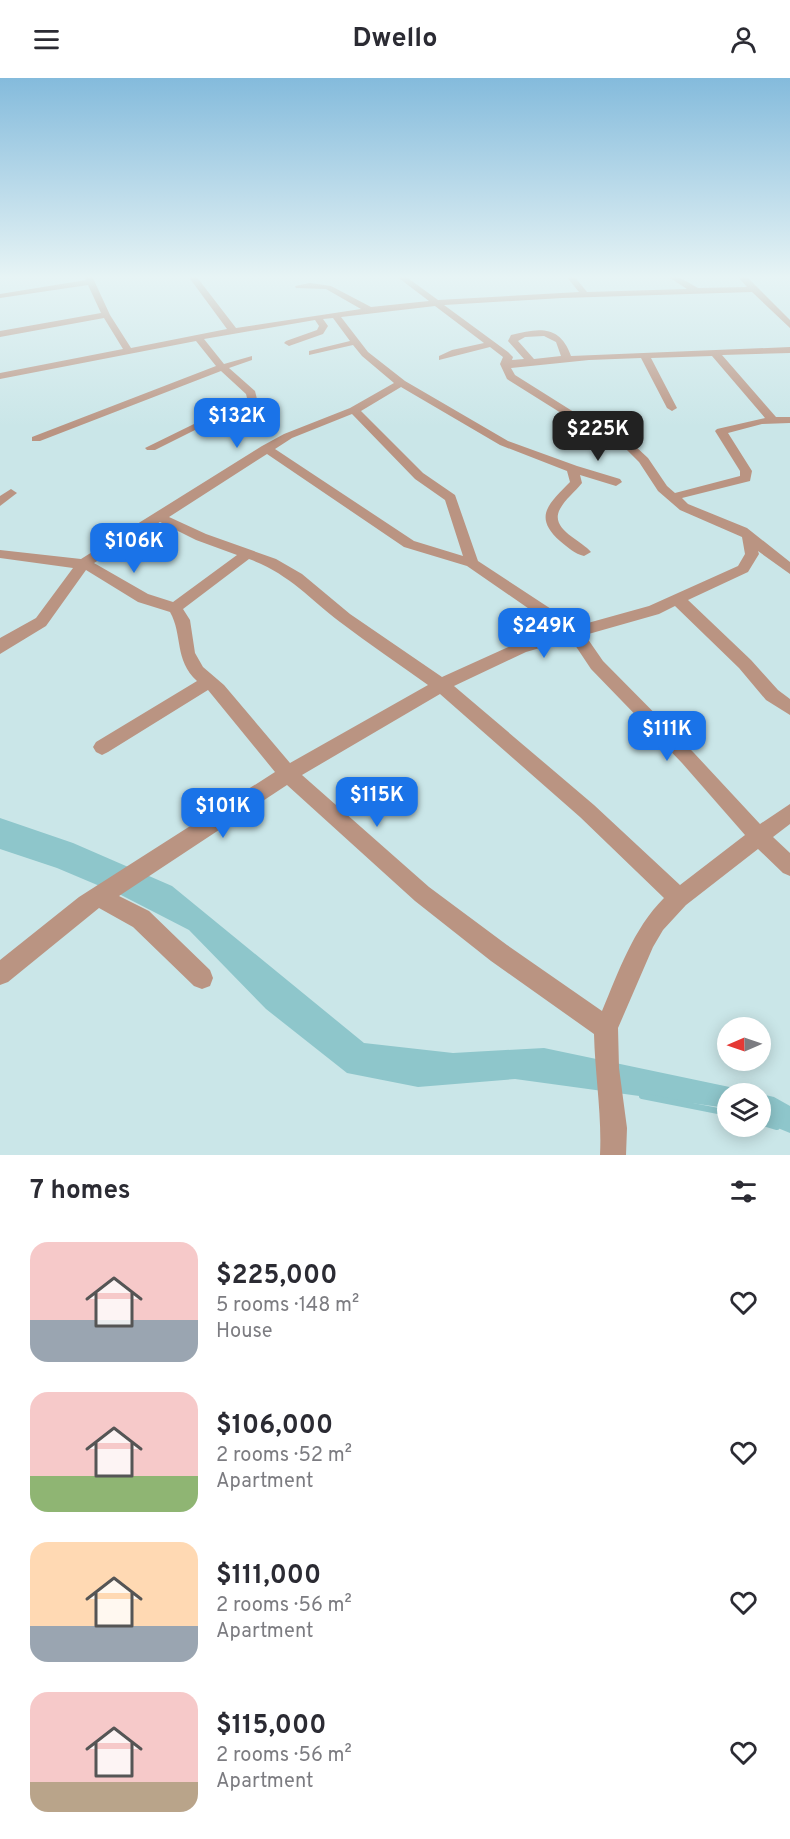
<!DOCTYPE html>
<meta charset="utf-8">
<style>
body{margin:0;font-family:Overpass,sans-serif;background:#f2f2f3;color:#2b2b33;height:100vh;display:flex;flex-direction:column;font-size:22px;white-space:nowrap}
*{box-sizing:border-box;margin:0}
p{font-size:20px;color:#7c7c81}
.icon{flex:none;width:33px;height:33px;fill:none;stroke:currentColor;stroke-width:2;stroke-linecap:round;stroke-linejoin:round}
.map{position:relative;height:1077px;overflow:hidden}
.panel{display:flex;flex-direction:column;background:#fff;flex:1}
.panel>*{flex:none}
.needle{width:39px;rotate:268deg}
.controls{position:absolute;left:717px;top:939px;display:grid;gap:12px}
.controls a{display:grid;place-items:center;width:54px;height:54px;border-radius:50%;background:#fff;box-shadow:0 3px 15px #0003;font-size:30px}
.price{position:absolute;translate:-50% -51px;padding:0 14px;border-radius:12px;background:#1a73e8;color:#fff;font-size:20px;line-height:39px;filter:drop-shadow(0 2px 3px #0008)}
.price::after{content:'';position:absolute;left:50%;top:36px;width:18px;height:14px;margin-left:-9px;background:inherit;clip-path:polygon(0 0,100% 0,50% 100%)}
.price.selected{background:#222;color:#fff}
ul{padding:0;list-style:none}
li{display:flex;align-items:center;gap:18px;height:150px;padding:0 30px}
li span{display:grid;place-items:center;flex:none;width:168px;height:120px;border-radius:18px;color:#555}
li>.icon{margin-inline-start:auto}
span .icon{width:72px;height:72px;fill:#fffc;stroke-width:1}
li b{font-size:26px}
h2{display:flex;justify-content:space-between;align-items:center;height:72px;padding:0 30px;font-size:26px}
header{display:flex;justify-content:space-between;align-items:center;height:78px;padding:0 30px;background:#fff;font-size:27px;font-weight:700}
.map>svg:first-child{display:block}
.water{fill:#8ec6cb}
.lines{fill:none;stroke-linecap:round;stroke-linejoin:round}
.stream{stroke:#8ec6cb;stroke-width:6}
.minor{fill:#ba9482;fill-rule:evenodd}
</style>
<header><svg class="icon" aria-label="menu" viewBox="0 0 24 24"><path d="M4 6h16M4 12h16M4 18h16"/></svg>Dwello<svg class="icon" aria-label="person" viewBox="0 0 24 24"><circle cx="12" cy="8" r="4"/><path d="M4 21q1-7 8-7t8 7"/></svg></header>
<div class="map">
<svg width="790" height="1077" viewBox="0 0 790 1077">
<rect width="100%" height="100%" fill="#cae6e8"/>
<g class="water">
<path d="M0,740L73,765L172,808L364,965L453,975L544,970L758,1015L728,1016L727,1030L515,1001L418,1009L347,995L266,931L189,852L121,817L57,790L0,771Z"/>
<path d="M761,1016L774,1019L790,1028V1055L761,1043Z"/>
</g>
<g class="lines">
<g class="stream">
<path d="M642,1018L728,1035"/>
<path d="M760,1044L777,1049"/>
</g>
<g class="minor">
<path d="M84,198H92L110,237L131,270L227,251L188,198H196L236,250L361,231L326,211L296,210L295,208L310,205L331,208L371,229L429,223L396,198H405L438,222L579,214L566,198H574L587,214L687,211L667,198H677L698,210L747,209L737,198H746L790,242V250L752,214L562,220L444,227L508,274L513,279L512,282L524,281L508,263L511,257C538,250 560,246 571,278L790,269V275L722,277L776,339H790V345L762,346L728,355L752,393L750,403L682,420L688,426L747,450L790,484V496L758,473L759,476L748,494L688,522L751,582L778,612L790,621V637L766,622L739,590L675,528L659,536L585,557L603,583L694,675L760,746L790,726V746L773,759L790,775V798L783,795L758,771L686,827L663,852L653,869L618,950L619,990L627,1050L626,1077H600C602,1037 595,997 594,956L491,883L415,823L287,707L119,818L149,833L210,892L213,900L210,908L202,911L194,908L133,849L99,830L8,904L0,907V882L79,819L275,694L208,612L108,674L102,677L96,674L93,669L96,664L197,603C174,582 183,557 170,534L138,524L86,492L46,548L0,576V560L36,540L73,490L0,480V472L81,481L262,368L284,356L350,330L394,305L362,278L353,267L309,277V273L350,263L333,240L323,241L328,248L323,256L289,268L284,265L286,263L317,252L319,248L315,242L204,261L224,286L252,278V282L229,290L255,313L257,321L155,372H147L145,370L247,320L246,316L221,293L40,363H32V359L216,288L196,263L0,301V295L123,271L104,240L0,259V253L101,235L88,207L0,220V216L86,202ZM435,228L484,265L452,272L439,278V282L490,269L503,279L500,286L507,301L569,340L626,371L639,384L658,413L680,432L742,459L745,476L738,488L649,528L577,548L478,483L455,417L423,395L361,333L401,309L500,367L567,393L570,404C550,425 532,438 560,463C567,469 575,476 584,478L591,474C581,462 549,451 560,431C565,421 575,414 582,405L580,397L616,408L622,404L620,401L577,388L508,363L405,303L368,274L341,239ZM544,258L556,264L561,278L534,281L518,263L525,259ZM712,278L765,340L717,351L715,353L740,393V398L675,415L667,408L648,380L634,367L577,336L515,297L511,290L589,282L641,280L667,330L672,333L677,330L651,280ZM352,336L415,401L445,422L463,478L414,463L275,371L292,360ZM267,376L404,469L467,488L561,553L515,566L442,599L350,536L302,496L276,481L206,456L169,439ZM160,444L196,462L237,477L173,524L148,516L94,485ZM249,481C288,495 309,520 340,544C369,566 399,586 428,607L290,685L224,607L203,589L195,575L190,542L183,531ZM571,561L591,591L682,685L745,757L680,807L594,727L454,608L526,574ZM440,616L580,739L664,820C633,851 619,893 602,933L507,867L429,809L302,697Z"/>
<path d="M11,411L17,415L0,428V418Z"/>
</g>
</g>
<linearGradient id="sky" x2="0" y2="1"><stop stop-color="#84bbdc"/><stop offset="0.57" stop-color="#e7f4f5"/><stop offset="1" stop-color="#e7f4f5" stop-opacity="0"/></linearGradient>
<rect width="790" height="349" fill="url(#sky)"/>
</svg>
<div class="controls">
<a><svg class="needle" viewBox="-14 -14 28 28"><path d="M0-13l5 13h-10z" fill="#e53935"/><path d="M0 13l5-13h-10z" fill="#7c7c81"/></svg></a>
<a><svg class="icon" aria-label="layers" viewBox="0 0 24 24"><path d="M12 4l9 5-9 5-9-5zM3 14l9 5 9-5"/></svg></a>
</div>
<b class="price" style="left:237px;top:371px">$132K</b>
<b class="price selected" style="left:598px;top:384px">$225K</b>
<b class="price" style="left:134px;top:496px">$106K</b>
<b class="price" style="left:544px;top:581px">$249K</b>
<b class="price" style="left:667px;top:684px">$111K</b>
<b class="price" style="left:377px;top:750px">$115K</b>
<b class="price" style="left:223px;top:761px">$101K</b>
</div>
<section class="panel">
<h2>7 homes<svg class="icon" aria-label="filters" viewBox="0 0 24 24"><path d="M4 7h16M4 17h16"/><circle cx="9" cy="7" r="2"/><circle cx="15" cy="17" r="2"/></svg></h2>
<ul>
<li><span style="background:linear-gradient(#f6c9c9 65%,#9aa5b1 0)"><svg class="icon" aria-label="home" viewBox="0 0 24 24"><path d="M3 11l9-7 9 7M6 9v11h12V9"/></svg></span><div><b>$225,000</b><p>5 rooms · 148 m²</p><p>House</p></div><svg class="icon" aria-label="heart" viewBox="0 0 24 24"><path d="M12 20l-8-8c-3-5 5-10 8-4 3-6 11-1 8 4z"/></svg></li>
<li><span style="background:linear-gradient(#f6c9c9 70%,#8fb573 0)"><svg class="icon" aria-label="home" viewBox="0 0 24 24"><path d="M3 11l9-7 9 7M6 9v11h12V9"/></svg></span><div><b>$106,000</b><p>2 rooms · 52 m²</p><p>Apartment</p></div><svg class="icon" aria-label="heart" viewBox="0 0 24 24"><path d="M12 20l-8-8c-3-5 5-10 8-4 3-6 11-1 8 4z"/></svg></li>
<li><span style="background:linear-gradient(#ffd9b3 70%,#9aa5b1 0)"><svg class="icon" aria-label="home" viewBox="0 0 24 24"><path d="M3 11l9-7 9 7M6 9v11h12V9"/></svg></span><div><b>$111,000</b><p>2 rooms · 56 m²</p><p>Apartment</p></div><svg class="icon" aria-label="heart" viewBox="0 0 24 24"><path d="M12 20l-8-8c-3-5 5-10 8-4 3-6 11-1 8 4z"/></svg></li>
<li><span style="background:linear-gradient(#f6c9c9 75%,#b9a48a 0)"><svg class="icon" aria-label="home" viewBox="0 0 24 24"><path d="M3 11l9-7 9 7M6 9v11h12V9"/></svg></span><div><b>$115,000</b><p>2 rooms · 56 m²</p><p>Apartment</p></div><svg class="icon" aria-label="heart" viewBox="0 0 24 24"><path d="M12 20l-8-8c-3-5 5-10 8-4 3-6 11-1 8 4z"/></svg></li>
</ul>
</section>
